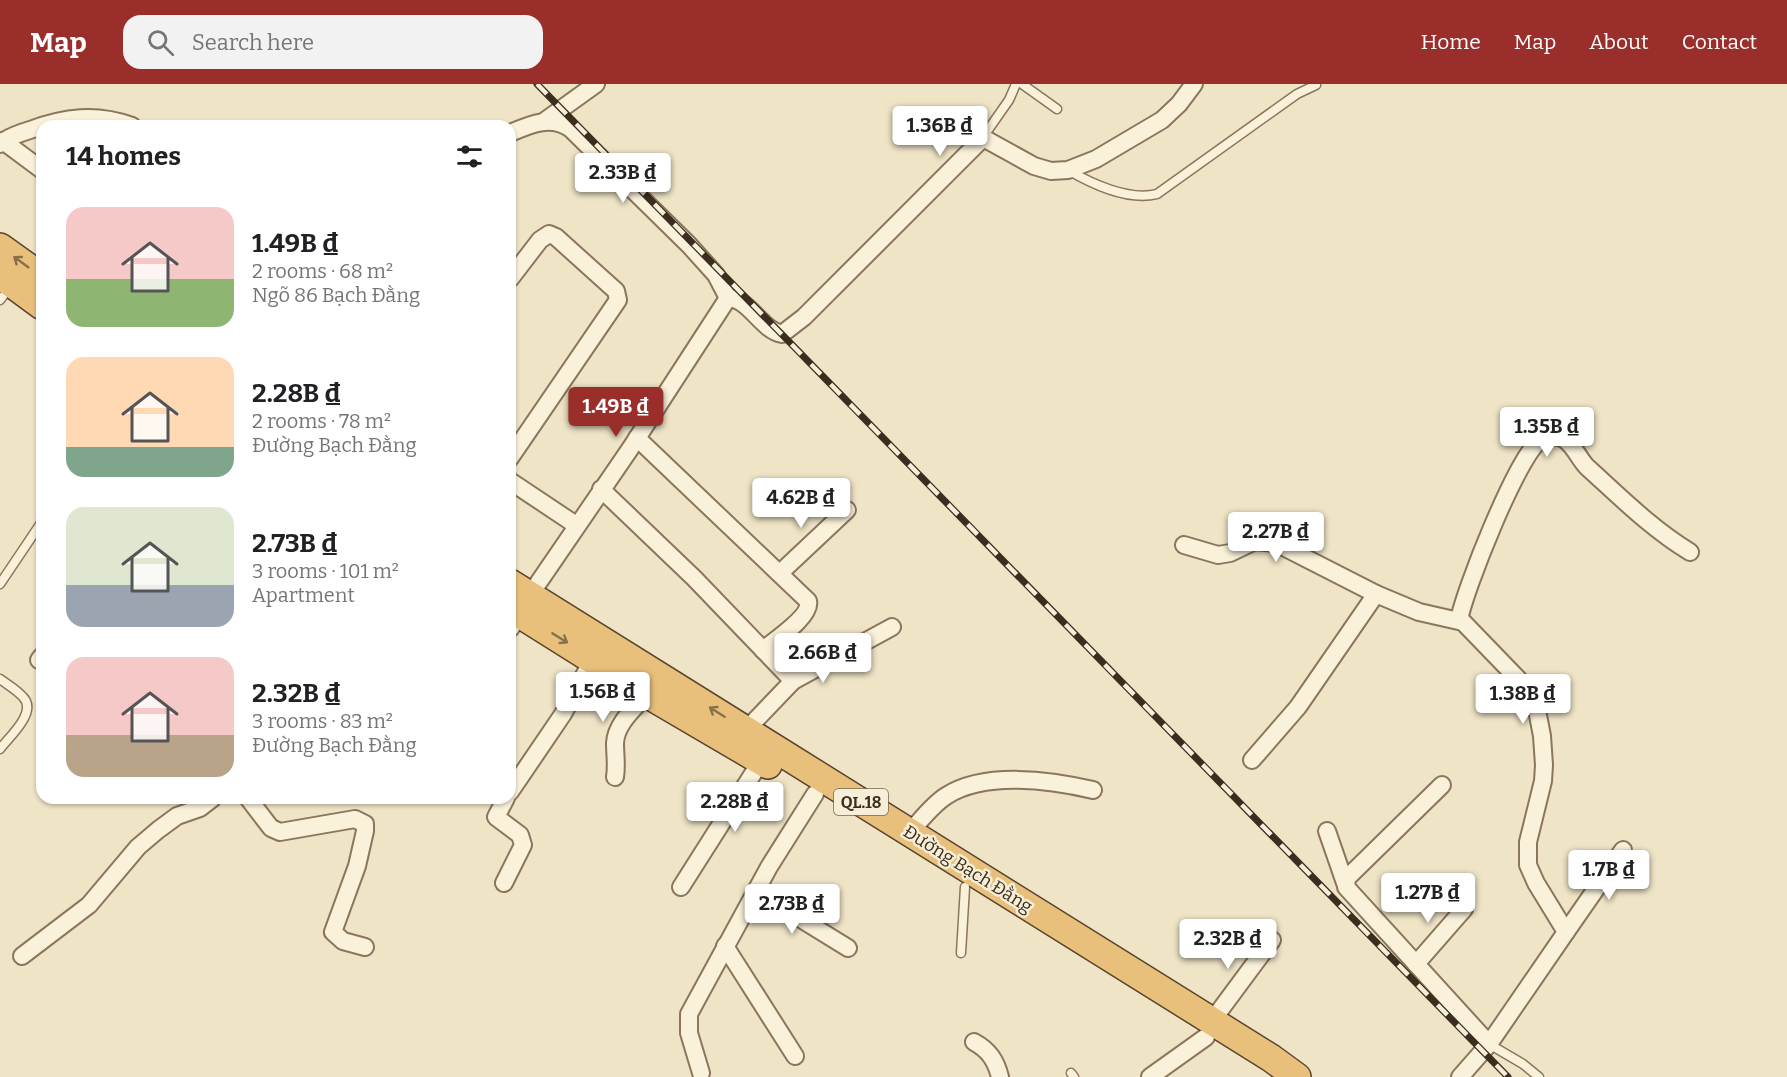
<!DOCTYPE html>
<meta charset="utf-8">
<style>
body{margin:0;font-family:Bitter,serif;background:#f2f2f2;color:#202124;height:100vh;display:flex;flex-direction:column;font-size:22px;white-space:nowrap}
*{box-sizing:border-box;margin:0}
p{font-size:20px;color:#757577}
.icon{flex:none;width:33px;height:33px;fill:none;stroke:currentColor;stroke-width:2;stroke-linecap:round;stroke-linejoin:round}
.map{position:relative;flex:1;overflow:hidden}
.sheet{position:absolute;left:36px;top:36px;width:480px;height:684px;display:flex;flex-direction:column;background:#fff;border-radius:18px;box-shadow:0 2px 4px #0004}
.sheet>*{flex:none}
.price{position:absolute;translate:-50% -51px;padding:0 14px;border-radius:6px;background:#fff;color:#222;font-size:20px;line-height:39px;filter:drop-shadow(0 2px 3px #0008)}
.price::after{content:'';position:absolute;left:50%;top:36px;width:18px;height:14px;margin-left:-9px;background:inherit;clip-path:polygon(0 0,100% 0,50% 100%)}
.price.on{background:#9a2e2b;color:#fff}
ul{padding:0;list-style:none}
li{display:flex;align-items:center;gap:18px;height:150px;padding:0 30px}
li span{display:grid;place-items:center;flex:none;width:168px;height:120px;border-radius:18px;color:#555}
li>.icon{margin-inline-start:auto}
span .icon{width:72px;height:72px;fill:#fffc;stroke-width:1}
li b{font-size:26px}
h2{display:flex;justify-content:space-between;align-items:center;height:72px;padding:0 30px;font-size:26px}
header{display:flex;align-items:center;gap:36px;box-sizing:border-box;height:84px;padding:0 30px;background:#9a2e2b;color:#fff}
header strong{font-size:28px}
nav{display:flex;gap:33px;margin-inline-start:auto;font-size:21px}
.search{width:420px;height:54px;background:#f2f2f2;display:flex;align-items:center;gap:15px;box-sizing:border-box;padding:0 21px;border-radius:18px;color:#757577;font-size:22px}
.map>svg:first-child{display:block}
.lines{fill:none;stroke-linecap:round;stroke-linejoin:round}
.service-casing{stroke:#8b765c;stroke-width:11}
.minor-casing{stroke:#8b765c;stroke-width:20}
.trunk-casing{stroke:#594430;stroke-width:30}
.service{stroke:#f9f1da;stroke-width:8}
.minor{stroke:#f9f1da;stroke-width:16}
.trunk{stroke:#e8c07b;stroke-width:27}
.rail-casing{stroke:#3b2e1f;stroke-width:7}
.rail{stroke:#f6eed6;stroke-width:4.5;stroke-dasharray:14;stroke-linecap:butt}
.oneway{stroke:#897048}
.labels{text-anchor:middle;stroke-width:5;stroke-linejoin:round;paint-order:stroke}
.shield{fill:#f6eed6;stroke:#736856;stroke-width:1.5}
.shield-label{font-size:16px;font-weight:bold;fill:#3b2e1f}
.street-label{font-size:18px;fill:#3b2e1f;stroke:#f6eed6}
</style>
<header>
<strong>Map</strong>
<div class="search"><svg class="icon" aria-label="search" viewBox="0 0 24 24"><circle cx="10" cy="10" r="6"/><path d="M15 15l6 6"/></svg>Search here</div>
<nav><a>Home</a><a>Map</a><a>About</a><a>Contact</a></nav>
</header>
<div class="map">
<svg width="1787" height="993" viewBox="0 0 1787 993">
<rect width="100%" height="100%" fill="#efe4c6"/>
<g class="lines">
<g class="service-casing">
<g id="service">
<path d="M1022,0L1057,25"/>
<path d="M981,56L1009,16L1016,0"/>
<path d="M1068,86C1092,100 1129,117 1157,110L1297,10L1316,1"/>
<path d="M0,216L10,203"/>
<path d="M0,500L41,439"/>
<path d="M0,595C8,601 17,606 23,613C38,628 9,653 0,665"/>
<path d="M961,869L965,803"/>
<path d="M1489,960L1523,980L1539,993"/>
<path d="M1071,989L1074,993"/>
</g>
</g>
<g class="minor-casing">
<g id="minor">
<path d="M546,36L596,0"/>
<path d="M510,49C531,40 551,31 571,45L689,161L716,191L728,214"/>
<path d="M3,57L42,86"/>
<path d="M0,60C8,53 20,49 30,46C65,33 96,29 132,42"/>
<path d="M510,195L540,156L549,150L556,153L616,207L618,216L510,374"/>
<path d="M728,214C750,215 761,246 782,250L804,233L981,56H987L1034,82L1051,87L1068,86L1096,75L1162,36L1179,20L1194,0"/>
<path d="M637,354L808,517C812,532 775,556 763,566"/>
<path d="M510,397L576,441"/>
<path d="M601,405L694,494L793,597"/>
<path d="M1184,461L1218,471L1230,469L1255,457L1276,459L1376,510"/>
<path d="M780,489L847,426"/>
<path d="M530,511L630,365L728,214"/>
<path d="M1459,536C1465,505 1516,376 1539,357C1545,352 1557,351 1564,355C1574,361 1579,375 1587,383C1620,413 1652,445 1690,468"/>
<path d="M510,545L520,530"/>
<path d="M39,576L42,572"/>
<path d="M746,646L793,597L892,543"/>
<path d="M1252,676L1298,623L1376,510L1419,528L1463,538L1522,599L1537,626L1542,652L1544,681L1543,697L1528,758V781L1536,799L1566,848L1489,960L1460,993"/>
<path d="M615,693C617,681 615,671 615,659C616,639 635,624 647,610"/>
<path d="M1442,701L1347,794L1346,803L1489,960"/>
<path d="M510,708L563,630L593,575"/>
<path d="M248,714L271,744L280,748L355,735L365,740V747L357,782L333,848L343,857L365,863"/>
<path d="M1327,747L1345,799"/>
<path d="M910,748C921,736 932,721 946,712C985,687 1050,696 1093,706"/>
<path d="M504,799L523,761L520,751L496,733L506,714"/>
<path d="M681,803L761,677"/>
<path d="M757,805L788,827L848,864"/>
<path d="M1566,848L1623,766"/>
<path d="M725,862L795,972"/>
<path d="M22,872L89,821L138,763L158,746L177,732L200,724L213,714"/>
<path d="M1416,880L1464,825L1463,817L1456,803"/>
<path d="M1212,937L1272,856"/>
<path d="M974,958C989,966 996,977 1000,993"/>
<path d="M701,989L689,949V930L769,783L815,710"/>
<path d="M1150,993L1206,953"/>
</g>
</g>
<g class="trunk-casing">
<g id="trunk">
<path d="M0,163L42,193"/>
<path d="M0,191L42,222"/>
<path d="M510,499L1271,974L1297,993"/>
<path d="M510,524L647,610L768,681"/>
</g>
</g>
<use href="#service" class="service"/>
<use href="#minor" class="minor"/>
<use href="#trunk" class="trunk"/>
<g class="rail-casing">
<path id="rail" d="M537,0L1508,993"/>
</g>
<use href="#rail" class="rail"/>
</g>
<defs><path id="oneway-shaft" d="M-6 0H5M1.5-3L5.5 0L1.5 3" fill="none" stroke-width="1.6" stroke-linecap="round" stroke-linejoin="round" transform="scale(1.5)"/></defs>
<g class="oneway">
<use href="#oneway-shaft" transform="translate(21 178) rotate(-144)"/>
<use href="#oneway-shaft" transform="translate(560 554) rotate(32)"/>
<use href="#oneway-shaft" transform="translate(717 628) rotate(-148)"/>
</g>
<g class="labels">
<rect class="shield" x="834" y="705" width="54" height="26" rx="4.5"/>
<g class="shield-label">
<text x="861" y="724">QL.18</text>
</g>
<g class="street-label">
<text transform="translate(968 785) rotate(32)" y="6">Đường Bạch Đằng</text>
</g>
</g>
</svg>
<b class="price" style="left:940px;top:73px">1.36B ₫</b>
<b class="price" style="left:623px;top:120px">2.33B ₫</b>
<b class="price on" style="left:616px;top:354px">1.49B ₫</b>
<b class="price" style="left:1547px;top:374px">1.35B ₫</b>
<b class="price" style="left:801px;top:445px">4.62B ₫</b>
<b class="price" style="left:1276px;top:479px">2.27B ₫</b>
<b class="price" style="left:823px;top:600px">2.66B ₫</b>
<b class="price" style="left:603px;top:639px">1.56B ₫</b>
<b class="price" style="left:1523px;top:641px">1.38B ₫</b>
<b class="price" style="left:735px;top:749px">2.28B ₫</b>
<b class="price" style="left:1609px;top:817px">1.7B ₫</b>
<b class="price" style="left:1428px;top:840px">1.27B ₫</b>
<b class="price" style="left:792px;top:851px">2.73B ₫</b>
<b class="price" style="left:1228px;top:886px">2.32B ₫</b>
<section class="sheet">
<h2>14 homes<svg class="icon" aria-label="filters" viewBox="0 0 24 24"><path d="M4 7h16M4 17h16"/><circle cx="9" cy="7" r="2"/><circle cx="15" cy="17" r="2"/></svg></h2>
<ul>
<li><span style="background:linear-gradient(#f6c9c9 60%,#8fb573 0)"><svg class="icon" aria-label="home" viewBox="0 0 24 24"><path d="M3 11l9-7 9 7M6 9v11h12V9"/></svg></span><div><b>1.49B ₫</b><p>2 rooms · 68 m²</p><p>Ngõ 86 Bạch Đằng</p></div></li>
<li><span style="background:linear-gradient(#ffd9b3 75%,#7fa58c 0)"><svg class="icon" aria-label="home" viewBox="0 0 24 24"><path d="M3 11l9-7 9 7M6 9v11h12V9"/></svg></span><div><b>2.28B ₫</b><p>2 rooms · 78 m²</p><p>Đường Bạch Đằng</p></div></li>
<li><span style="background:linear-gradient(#dfe7d0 65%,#9aa5b1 0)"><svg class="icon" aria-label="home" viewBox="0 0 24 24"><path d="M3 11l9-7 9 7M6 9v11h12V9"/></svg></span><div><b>2.73B ₫</b><p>3 rooms · 101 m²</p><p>Apartment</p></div></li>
<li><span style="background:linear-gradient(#f6c9c9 65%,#b9a48a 0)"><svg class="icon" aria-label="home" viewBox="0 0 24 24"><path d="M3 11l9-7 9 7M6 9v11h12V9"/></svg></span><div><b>2.32B ₫</b><p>3 rooms · 83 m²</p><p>Đường Bạch Đằng</p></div></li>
</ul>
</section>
</div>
